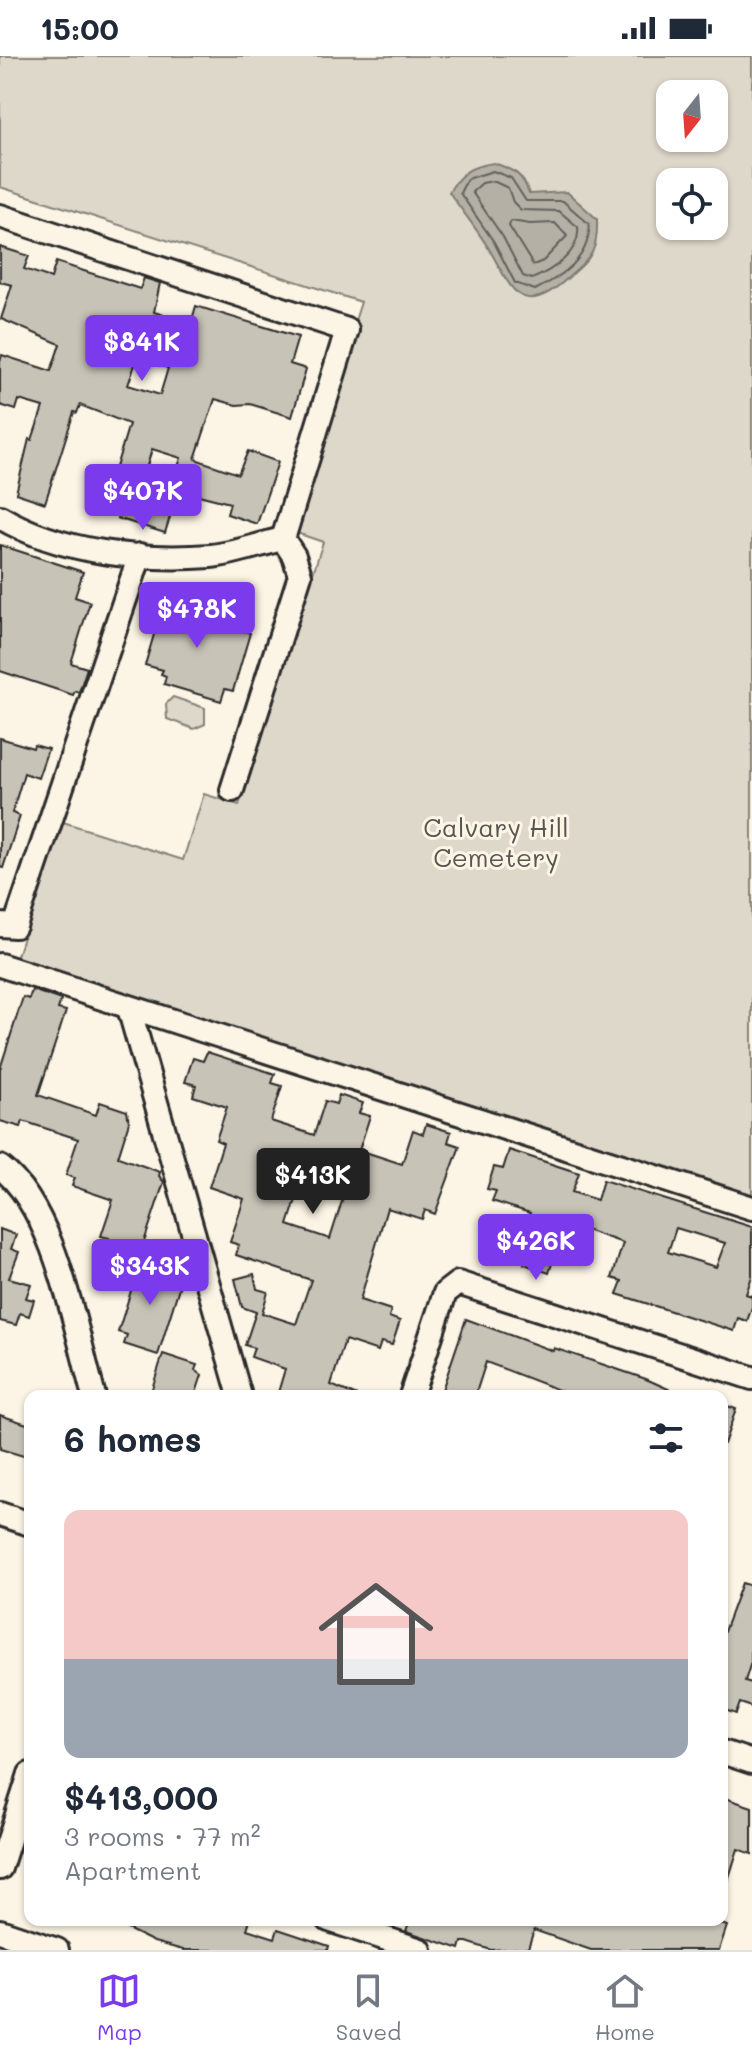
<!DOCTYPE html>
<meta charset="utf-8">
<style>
body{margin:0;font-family:Mali,sans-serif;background:#f2f2f3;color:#1f2937;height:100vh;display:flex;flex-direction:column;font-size:30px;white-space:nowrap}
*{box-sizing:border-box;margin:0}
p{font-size:26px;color:#747a83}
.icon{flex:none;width:44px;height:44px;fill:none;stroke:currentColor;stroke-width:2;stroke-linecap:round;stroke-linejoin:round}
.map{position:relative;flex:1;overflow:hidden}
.side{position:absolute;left:24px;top:1334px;width:704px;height:536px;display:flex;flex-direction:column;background:#fff;border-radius:16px;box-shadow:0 2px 6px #0004}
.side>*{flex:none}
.needle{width:52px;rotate:197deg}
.fabs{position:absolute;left:656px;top:24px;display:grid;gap:16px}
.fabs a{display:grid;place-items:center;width:72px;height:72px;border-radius:16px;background:#fff;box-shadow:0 2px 6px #0004;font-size:40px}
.price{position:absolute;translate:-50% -68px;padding:0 18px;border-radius:8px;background:#7c3aed;color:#fff;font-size:26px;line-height:52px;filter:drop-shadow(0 2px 4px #0008)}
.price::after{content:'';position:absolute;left:50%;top:48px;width:24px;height:18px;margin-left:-12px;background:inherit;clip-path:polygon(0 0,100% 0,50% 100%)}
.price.current{background:#222;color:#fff}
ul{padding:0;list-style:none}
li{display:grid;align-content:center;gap:16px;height:424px;padding:0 40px}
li+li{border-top:2px solid #e0e1e3}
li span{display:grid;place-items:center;height:248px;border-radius:16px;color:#555}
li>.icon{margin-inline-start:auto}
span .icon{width:144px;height:144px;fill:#fffc;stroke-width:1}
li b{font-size:34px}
h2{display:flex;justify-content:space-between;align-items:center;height:96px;padding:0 40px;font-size:34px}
.status{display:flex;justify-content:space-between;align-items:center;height:56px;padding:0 40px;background:#fff;direction:ltr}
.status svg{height:22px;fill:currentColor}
.tabs{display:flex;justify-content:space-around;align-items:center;height:112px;border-top:2px solid #e0e1e3;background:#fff;font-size:22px;color:#747a83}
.tabs a{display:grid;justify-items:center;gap:4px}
.tabs .current{color:#7c3aed}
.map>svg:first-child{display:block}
.green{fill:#ded8ca;stroke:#84827a;stroke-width:2;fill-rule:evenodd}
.water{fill:#b4b0a5;stroke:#7d7b74;stroke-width:2}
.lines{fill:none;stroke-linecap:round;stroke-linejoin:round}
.shore{stroke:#62605c;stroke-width:2}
.building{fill:#c8c3b7;stroke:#2b2b2b;stroke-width:2;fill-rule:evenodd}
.minor-casing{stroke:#2b2b2b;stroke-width:28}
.minor{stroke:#fcf5e5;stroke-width:22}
.labels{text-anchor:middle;stroke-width:6;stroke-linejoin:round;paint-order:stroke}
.park-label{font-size:26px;fill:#585653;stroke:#fcf5e5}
</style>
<div class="status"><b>15:00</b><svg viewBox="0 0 49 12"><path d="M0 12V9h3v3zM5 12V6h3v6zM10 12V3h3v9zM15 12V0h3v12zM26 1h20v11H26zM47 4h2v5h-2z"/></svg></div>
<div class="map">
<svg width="752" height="1894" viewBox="0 0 752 1894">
<rect width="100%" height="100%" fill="#fcf5e5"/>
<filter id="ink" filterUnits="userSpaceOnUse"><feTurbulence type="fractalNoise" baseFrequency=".0125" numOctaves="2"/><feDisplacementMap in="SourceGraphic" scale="16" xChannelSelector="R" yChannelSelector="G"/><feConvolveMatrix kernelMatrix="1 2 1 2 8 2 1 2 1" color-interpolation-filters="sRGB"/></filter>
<g filter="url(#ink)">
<g class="green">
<path d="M0,0H752V1138L16,903L60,765L183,804L204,738L239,749L323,486L288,474L361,246L0,131ZM670,38H714V82H670ZM670,126H714V170H670Z"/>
<path d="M173,641L205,652V668L194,673L167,663L166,648Z"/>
</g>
<path class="water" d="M494,107C514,114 523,118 529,138L567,136L597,163C598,195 592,201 569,221C520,266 512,232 489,193C477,173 462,155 449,136C461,116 471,110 494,107Z"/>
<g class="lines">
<g class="shore">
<path d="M493,115L511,122L526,145H563L589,168C591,201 563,220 535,234L515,227L494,186L460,137L467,123Z"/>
<path d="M493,125L508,132L513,146L521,154L559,155L578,171C581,196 553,214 532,223L523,220L503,181L472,136L482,127Z"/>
<path d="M511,165L530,168L555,167L567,180L543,205L533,209L509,170Z"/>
</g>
</g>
<g class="building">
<path d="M0,191L29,200L24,213L51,222L56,206L140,233L144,222L160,227L154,256L191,267L196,250L298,281L290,308L306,313L292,361L250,348L236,349L215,343L195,403L238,418L248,395L278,406L257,468L227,458L230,447L171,432L181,402L152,393L139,437L174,448L165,477L117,462L125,435L110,431L129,368L80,349L77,357L74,356L45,447L16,437L29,383L32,384L43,351L19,344L16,354L0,349V306L2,299L51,315L60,288L1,263L12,229L0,226ZM137,303L168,312L160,339L128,329Z"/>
<path d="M0,489L83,516L75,541L90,546L71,607L87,612L79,636L75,635L73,639L0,615Z"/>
<path d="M179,542L226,557L222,569L250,577L233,635L225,633L221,645L164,628L166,620L161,618L163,614L145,609L163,548L176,552Z"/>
<path d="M0,682L33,692L34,689L48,693L38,722L24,717L12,757L20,760L3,812L0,811Z"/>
<path d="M32,934L61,944L58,953L66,955L38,1039L96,1059L100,1046L127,1055L129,1066L118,1101L160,1116L159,1120L164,1126L139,1201L106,1191L109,1182L101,1180L113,1144L72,1130L75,1122L66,1119L78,1083L23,1065L21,1071L0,1065V1013L23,941L29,943Z"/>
<path d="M207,996L275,1018L272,1027L282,1030L271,1065L314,1079L325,1045L336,1048L339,1039L363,1047L359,1057L370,1060L359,1094L402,1108L413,1074L423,1078L426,1068L451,1076L448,1086L460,1090L435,1158L425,1154L422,1163L387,1152L360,1244L391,1254L389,1261L400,1265L392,1289L381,1286L378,1295L345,1284L331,1329L357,1340H277L285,1313L251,1301L254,1292L245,1289L256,1256L242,1251L235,1223L254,1218L257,1233L268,1236L262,1257L296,1268L311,1224L236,1199L239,1189L230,1186L244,1143L209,1131L223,1087L216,1084L227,1051L193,1040L196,1029L185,1026L193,1002L203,1005ZM302,1125L344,1139L330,1183L288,1169Z"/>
<path d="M509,1094L579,1117L572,1136L597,1144L603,1124L752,1171V1220L746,1238L752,1240V1251L747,1265L738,1262L734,1275L617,1238L622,1225L612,1222L623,1187L574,1170L562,1207L553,1204L549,1217L524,1208L528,1196L518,1192L530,1157L492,1145L496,1135L487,1133L494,1111L503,1113ZM676,1172L725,1187L716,1211L668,1196Z"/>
<path d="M0,1173L16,1179L11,1193L19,1196L9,1222L31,1228L26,1242L34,1244L29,1260L20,1257L16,1269L0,1265Z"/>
<path d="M141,1203L175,1213L173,1222L181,1225L158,1299L124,1288L127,1279L118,1276Z"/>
<path d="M466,1263L553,1295L554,1292L646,1323L684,1340H574L486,1306L475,1340H440Z"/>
<path d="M163,1298L197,1309L195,1314L202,1319L195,1340H163L151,1336Z"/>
<path d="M722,1348L736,1353L724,1388H722Z"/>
<path d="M0,1359L30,1369V1402L0,1393Z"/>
<path d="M742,1527L752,1530L751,1606L745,1625L752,1627V1651L740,1647L736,1658L722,1653V1581Z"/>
<path d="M722,1741L752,1751V1798L738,1793L725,1834H722Z"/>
<path d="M109,1864H250L247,1873L275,1882L278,1873L329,1890L328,1894H183L154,1886Z"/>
<path d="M410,1864H709L727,1870L719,1894H591L534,1874L528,1892L491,1894L467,1886H462L460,1893L406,1875Z"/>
</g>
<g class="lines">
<g class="minor-casing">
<g id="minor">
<path d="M0,160L347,274L283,483L294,500L300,519L232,734"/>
<path d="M0,461C61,497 141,505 211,500C234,498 260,488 283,483"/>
<path d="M0,869L15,870L140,499"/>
<path d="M0,909L752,1152"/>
<path d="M129,952L240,1340"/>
<path d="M0,1111C56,1153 75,1274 94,1340"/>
<path d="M411,1340L445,1237L458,1227L752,1322"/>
<path d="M0,1458L30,1468"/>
<path d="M722,1696L752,1706"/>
<path d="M0,1812L30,1718"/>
<path d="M329,1864L420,1894"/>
<path d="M0,1875L57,1894"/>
</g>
</g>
<use href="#minor" class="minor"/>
</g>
</g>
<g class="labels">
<g class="park-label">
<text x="496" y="781">Calvary Hill<tspan x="496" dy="30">Cemetery</tspan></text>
</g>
</g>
</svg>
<div class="fabs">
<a><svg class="needle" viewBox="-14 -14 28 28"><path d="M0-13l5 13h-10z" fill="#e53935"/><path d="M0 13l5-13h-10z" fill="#747a83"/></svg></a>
<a><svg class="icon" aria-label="locate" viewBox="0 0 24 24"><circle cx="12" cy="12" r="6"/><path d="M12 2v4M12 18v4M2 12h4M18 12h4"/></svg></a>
</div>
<b class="price" style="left:142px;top:327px">$841K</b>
<b class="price" style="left:143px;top:476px">$407K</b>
<b class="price" style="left:197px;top:594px">$478K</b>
<b class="price current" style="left:313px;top:1160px">$413K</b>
<b class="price" style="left:536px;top:1226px">$426K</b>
<b class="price" style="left:150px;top:1251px">$343K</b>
<section class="side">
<h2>6 homes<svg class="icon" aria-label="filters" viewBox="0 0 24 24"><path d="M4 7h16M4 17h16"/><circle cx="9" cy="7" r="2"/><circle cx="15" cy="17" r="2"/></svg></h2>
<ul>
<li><span style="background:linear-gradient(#f6c9c9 60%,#9aa5b1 0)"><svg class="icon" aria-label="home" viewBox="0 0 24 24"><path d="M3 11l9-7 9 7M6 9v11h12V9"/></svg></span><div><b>$413,000</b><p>3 rooms · 77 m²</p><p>Apartment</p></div></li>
</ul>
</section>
</div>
<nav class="tabs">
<a class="current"><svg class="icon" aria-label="map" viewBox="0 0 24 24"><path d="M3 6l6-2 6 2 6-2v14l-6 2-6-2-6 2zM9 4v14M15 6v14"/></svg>Map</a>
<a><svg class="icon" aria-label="saved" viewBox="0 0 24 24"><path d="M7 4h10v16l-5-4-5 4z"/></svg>Saved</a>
<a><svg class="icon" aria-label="home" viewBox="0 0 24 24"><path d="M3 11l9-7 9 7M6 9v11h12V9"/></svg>Home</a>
</nav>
